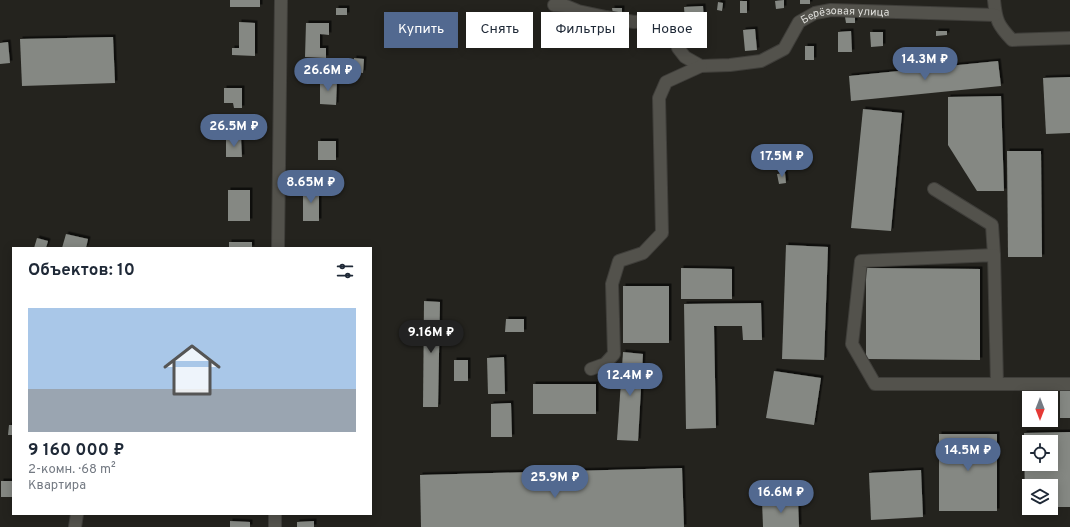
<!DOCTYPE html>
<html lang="ru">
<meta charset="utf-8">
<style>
body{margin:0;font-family:Overpass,sans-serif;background:#f2f2f3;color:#1f2937;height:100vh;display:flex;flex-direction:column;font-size:15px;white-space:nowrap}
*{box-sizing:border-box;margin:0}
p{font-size:13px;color:#747a83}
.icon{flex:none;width:22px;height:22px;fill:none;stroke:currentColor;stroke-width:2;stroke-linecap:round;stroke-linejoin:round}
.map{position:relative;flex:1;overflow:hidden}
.sheet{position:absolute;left:12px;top:247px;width:360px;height:268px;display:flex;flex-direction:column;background:#fff;border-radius:0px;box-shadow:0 2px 10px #0003}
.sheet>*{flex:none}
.top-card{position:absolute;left:384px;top:12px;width:380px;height:36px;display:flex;gap:8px}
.needle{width:26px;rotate:180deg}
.tools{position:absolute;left:1022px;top:391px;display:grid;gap:8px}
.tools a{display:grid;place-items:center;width:36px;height:36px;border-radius:0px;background:#fff;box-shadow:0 2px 10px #0003;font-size:20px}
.price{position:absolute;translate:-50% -34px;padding:0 9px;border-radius:14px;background:#526990;color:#fff;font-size:13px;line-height:26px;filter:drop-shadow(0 1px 2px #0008)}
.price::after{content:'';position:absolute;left:50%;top:24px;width:12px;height:9px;margin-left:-6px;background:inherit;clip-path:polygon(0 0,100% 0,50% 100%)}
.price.on{background:#222;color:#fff}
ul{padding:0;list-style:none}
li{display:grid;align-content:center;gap:8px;height:212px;padding:0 16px}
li+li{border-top:1px solid #e0e1e3}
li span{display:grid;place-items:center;height:124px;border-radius:0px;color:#555}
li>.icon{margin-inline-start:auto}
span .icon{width:72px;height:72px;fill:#fffc;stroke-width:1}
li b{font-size:17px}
h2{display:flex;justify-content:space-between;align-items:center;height:48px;padding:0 16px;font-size:17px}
.pill{padding:0 14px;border-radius:0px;background:#fff;box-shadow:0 2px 10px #0003;font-size:14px;line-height:36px}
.pill.on{background:#526990;color:#fff}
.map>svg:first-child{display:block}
.building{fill:#858883;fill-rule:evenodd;filter:url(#shadow)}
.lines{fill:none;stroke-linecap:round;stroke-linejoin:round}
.minor-casing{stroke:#3f3e3a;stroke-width:14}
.minor{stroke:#53524c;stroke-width:12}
.labels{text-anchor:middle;stroke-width:4;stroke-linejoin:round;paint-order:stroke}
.street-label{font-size:11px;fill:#ddddd9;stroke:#0c0c0a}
</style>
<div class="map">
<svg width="1070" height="527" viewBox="0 0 1070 527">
<defs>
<filter id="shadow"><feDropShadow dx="2.5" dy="-2.5" stdDeviation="0" flood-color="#0009"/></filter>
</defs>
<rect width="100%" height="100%" fill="#24231e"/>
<g class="building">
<rect x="230" y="0" width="30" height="7"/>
<path d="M784,0V8L776,9L775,1Z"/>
<rect x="800" y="0" width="10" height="4"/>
<rect x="740" y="1" width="7" height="12"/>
<path d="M718,2L723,3L722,11L717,10Z"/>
<path d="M703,6L704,21H685L684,7Z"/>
<rect x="336" y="8" width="11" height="7"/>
<path d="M612,8H622V14H613Z"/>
<path d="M845,17H855V23H846Z"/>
<path d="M239,22L255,23V56L232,55V48H239Z"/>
<path d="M306,23H329V35L320,34V48H326V58L305,57Z"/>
<path d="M573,28L575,41L564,43L562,30Z"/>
<path d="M755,29L757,50L745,51L743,30Z"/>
<path d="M851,31L852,52H838V32Z"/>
<path d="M936,31H947V35L936,36Z"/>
<path d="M870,32H883V46L871,47Z"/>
<path d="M113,37L115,83L22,86L20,39Z"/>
<path d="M8,42L10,63L0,64V43Z"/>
<rect x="805" y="46" width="9" height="14"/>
<path d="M354,58L364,59L363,73L353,72Z"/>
<path d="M998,61L1001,86L851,101L849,76Z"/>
<path d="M1070,77V133L1046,134L1043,78Z"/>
<path d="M320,80H337L336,105L320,104Z"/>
<path d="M224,88H242V108H234L233,103H224Z"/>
<path d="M1001,96L1004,191H977L948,145V97Z"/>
<path d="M863,109L902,113L891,231L851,228Z"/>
<path d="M226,138H241L242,157H226Z"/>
<rect x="318" y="141" width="18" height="19"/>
<path d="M1007,151H1041L1042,257H1008Z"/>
<path d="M785,173L786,183L779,184L777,174Z"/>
<rect x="303" y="188" width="16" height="33"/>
<rect x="228" y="190" width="22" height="31"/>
<path d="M66,234L88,239L86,248H62Z"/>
<path d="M37,238L48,241L46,248H34Z"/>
<rect x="229" y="242" width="23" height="6"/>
<path d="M786,245L828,247L824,360L782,359Z"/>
<path d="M681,268L732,269V299H681Z"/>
<path d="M866,268L980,269V360L866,359Z"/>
<rect x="623" y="286" width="46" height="57"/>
<path d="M424,301L440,302L438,407H423Z"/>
<path d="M761,303L762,340H743L742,326H714L716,428L686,429L684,304Z"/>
<path d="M506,319H524V332H505Z"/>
<path d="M623,352L643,354L638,441L617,440Z"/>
<path d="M504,357L505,394H488L487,358Z"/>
<rect x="454" y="360" width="14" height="21"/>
<path d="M774,371L821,378L814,425L766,418Z"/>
<rect x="533" y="384" width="63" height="30"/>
<rect x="1060" y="387" width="10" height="31"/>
<path d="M511,403L512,437H491V404Z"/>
<path d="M9,425H13V435H8Z"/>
<path d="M1070,432V507H1051V486H1029V507H1025L1024,433ZM1029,442H1051V464H1029Z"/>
<rect x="939" y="434" width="58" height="77"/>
<path d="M682,468L684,527H421L420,475Z"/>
<path d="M921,470L923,517L871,520L869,473Z"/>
<rect x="1" y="481" width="12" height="16"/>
<path d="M798,500L799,527H763L762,501Z"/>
<path d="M230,521L250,522V527H230Z"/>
<path d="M314,521V527H297V522Z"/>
</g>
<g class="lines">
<g class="minor-casing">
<g id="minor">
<path d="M994,0C996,21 998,25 1012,40L1070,38"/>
<path id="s1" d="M554,5L566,6L578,11L606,17L634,22L671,19L673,23L678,48L685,57L701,66L730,65L761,61L784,49L799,22L815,13L831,10L995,15"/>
<path d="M934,189L992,225L994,255"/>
<path d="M278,248L281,0"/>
<path d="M591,369L605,364L614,354L612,284L619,261L643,253L662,233L659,98L666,82L701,66"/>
<path d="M997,384L994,255L861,261L852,344L875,384H1070"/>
<path d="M75,527L77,514"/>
<path d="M275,527V514"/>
</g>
</g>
<use href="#minor" class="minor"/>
</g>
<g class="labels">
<g class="street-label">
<text dy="4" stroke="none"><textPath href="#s1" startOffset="344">Берёзовая улица</textPath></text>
</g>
</g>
</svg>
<div class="tools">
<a><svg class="needle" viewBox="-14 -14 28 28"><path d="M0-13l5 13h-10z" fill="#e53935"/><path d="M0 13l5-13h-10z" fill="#747a83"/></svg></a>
<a><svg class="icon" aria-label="locate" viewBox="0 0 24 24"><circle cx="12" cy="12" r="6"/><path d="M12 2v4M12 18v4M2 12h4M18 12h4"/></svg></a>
<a><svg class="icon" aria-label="layers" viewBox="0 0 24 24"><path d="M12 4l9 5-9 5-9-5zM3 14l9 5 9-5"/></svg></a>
</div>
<b class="price" style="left:925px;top:81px">14.3M ₽</b>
<b class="price" style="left:328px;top:92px">26.6M ₽</b>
<b class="price" style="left:234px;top:148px">26.5M ₽</b>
<b class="price" style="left:782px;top:178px">17.5M ₽</b>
<b class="price" style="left:311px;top:204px">8.65M ₽</b>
<b class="price on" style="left:431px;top:354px">9.16M ₽</b>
<b class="price" style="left:630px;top:397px">12.4M ₽</b>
<b class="price" style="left:968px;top:472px">14.5M ₽</b>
<b class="price" style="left:555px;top:499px">25.9M ₽</b>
<b class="price" style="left:781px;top:514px">16.6M ₽</b>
<div class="top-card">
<a class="pill on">Купить</a>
<a class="pill">Снять</a>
<a class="pill">Фильтры</a>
<a class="pill">Новое</a>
</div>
<section class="sheet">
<h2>Объектов: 10<svg class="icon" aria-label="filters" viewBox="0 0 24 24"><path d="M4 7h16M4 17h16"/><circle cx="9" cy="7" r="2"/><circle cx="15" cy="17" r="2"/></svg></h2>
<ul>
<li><span style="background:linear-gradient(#a9c7e8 65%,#9aa5b1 0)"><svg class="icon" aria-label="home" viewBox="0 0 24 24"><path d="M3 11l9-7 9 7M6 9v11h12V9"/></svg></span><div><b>9 160 000 ₽</b><p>2-комн. · 68 m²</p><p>Квартира</p></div></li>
</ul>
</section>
</div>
